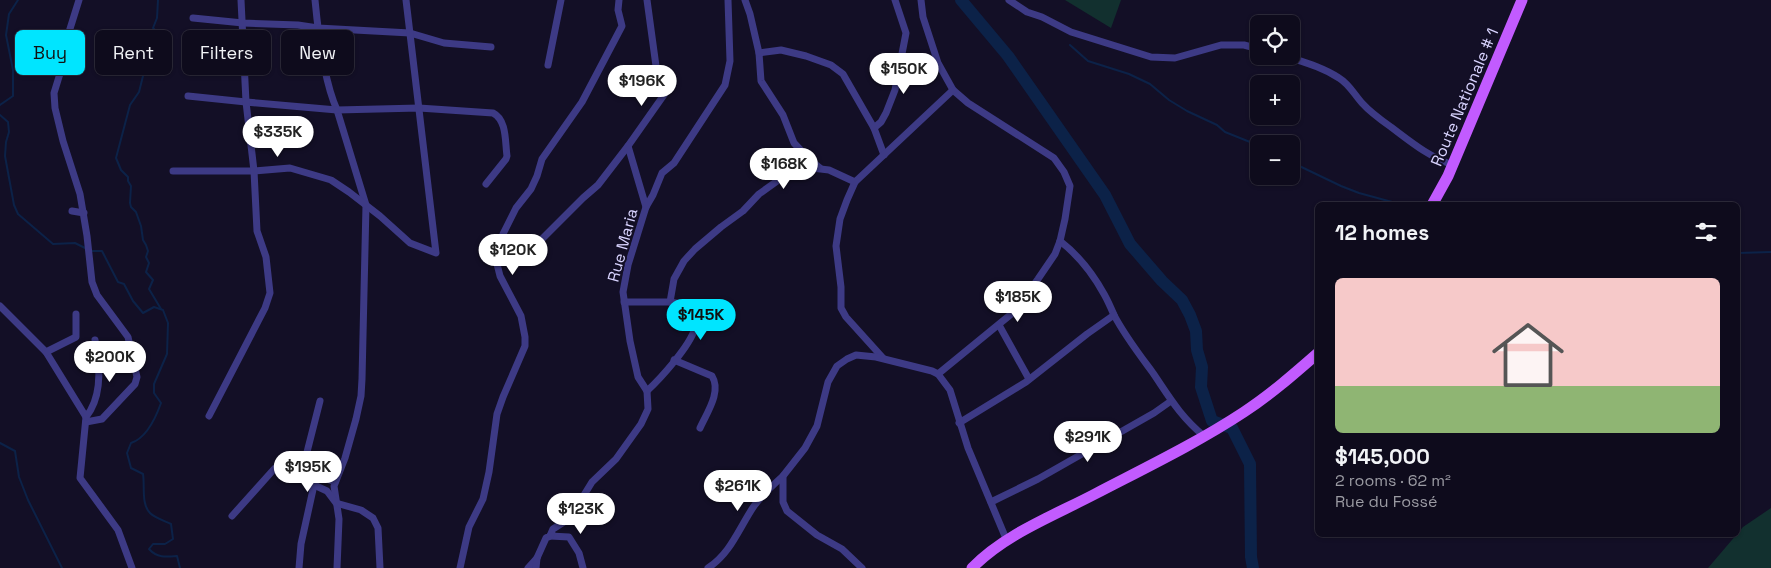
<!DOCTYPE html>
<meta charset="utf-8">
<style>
body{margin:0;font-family:"Space Grotesk",sans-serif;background:#1c1929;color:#f1f3f6;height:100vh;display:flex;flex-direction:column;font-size:19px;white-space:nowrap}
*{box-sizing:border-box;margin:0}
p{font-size:16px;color:#9b9ba3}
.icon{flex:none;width:28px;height:28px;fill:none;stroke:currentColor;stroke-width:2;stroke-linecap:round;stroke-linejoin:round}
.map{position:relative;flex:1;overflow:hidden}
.drawer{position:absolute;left:1315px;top:202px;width:425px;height:335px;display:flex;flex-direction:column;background:#0e0b1c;border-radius:8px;box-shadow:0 1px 4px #0004,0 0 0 1px #2e2b3b}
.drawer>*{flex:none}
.banner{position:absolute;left:15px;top:30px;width:475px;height:45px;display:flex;gap:10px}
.controls{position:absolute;left:1250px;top:15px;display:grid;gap:10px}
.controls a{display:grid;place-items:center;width:50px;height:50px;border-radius:8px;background:#0e0b1c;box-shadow:0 1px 4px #0004,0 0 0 1px #2e2b3b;font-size:25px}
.price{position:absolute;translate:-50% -42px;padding:0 11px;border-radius:18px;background:#fff;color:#222;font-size:16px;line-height:32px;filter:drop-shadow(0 1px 2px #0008)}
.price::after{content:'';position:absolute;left:50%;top:30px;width:15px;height:11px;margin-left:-8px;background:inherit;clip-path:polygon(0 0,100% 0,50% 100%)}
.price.selected{background:#00e5ff;color:#111}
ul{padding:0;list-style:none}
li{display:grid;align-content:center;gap:10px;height:265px;padding:0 20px}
li span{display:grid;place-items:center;height:155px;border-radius:8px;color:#555}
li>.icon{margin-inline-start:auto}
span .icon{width:90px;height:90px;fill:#fffc;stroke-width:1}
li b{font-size:21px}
h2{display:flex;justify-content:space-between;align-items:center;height:60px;padding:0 20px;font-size:21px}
.chip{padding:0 18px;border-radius:8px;background:#0e0b1c;box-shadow:0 1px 4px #0004,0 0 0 1px #2e2b3b;font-size:18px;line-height:45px}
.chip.selected{background:#00e5ff;color:#111}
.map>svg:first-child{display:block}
.green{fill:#12302f}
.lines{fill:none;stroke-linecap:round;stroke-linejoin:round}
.stream{stroke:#0c2248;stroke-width:2}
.river{stroke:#0c2248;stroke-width:12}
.minor{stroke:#3d3a85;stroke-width:7}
.primary{stroke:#c25bff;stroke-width:11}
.labels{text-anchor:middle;stroke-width:4;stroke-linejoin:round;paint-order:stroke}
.street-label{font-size:16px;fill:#d9d4ff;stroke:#130f26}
</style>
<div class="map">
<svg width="1771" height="568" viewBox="0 0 1771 568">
<rect width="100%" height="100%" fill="#130f26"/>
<g class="green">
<path d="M1065,0H1121L1111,28Z"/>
<path d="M1771,508V568H1708L1743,527Z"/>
</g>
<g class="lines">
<g class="stream">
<path d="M158,0L157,18L153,28L157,32L145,60L144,72L139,92L130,105L116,158L121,170L128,177V181L131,186L130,203L131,207L136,212L141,226L143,240L146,245L148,251L146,257L149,263L146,272L153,280L149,289L161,309"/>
<path d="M1070,45L1088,61L1129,74L1150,84L1169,100L1187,111L1217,125L1225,132L1250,142L1255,151L1259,153"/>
<path d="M0,105L13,96V70L6,35L9,14L18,0"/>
<path d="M0,115L8,122L9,132L6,142L5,156L14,205L18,214L53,244L75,243L85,248"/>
<path d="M1291,162L1341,186L1359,193L1403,205"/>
<path d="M92,251H102L118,282L124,284L133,301L143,313L154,307L163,310L168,323L167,354L154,384V393L161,403C156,417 147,438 131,443L127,453L131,468L143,474C145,486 141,504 150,513C155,518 165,521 171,524L173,539L165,544H153L149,549C157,558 166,557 177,556L180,568"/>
<path d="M1738,253L1771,252"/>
<path d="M0,443L15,451L19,477L28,500L62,568"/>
</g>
<path class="river" d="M961,0L1008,56L1105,195L1130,244L1162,281L1182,300L1190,315L1196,331L1197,350L1202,367L1201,387L1212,421L1232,428L1250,464L1251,557L1253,568"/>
<g class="minor">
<path d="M79,0L69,32L66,54L54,93L55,108L63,141L80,194L87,236L92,282L97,295L128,337L137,377L135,384L102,419L86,422"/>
<path d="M315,0C318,32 324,81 337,110L366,205L362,379L361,396L356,419L345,458L334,486L339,519L337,568"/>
<path d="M745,0L750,14L759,53L761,81L783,115L794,143L810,160L820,168"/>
<path d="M921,0L923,17L938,63L953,90L968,103L1054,158L1064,172L1070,186L1065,219L1060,241L1055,254L1038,279L1015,311L938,374"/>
<path d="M1009,0L1027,12L1042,17L1071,32L1151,57L1175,58L1221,45H1244L1259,49"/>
<path d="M193,18L243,23L298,25L318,28L410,33L444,43L491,47"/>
<path d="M759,53L781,50L806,56L831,65L843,74L874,128"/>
<path d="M1285,56C1303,62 1322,67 1339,78C1349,84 1354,94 1362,103C1370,112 1381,120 1391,127C1411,142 1429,157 1453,165"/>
<path d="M548,65L561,0"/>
<path d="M188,96L246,102L337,110L419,108L493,113C507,120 505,142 507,156L506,159L486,184"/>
<path d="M884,155L874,128L881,122L886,113L895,90L906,33L895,0"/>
<path d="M173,171H254L290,168L331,180L349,192L380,216L410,243L436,253L406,0"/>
<path d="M855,182L847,200L840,219L836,246L841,287V308L846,317L883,358"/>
<path d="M646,207L628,146L666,92L665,80L656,66L647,0"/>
<path d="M72,211L84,213"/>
<path d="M1060,241C1078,255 1093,274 1104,294C1108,301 1111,308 1114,315C1125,336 1139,354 1153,373C1170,398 1180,416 1204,436"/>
<path d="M529,260L538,243L583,198L598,185L628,146"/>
<path d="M624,302H670L674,279L684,261L695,249L721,227L743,211L759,194L787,174L800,169L812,168L829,170L855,182L953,90"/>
<path d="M0,306L46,352L86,417L80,478L118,530L132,568"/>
<path d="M999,325L1029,379"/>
<path d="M46,352L76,337V314"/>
<path d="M674,360L712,376C722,392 706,414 700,428"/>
<path d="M647,391C661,378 690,346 695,328C696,323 695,317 696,312L688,305L670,302"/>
<path d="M209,416L265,308L270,293L266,257L257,231L254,171L246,102L241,0"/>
<path d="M86,417C103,396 100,364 95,340"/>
<path d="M959,423L1026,382L1087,334L1114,315"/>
<path d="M306,456L320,401"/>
<path d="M318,476L335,482"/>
<path d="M991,502L1038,479L1154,413L1171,401"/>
<path d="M232,516L275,468L306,456L318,476L314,485L327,491L336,503L361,510L373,518L378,528L380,568"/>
<path d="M550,536L569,537L579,553L583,568"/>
<path d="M299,568L301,544L314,485"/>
<path d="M460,568L469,527L483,499L489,472L497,414L503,397L525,346V337L521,316L500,276L497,264L503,234L516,208L531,189L537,176L542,159L582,102L622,26L618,10L619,0"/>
<path d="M528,568L537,558"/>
<path d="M536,568L537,558L546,538L550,536L553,529L567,520L573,513L592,482L616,459L641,424L648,409L647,391L638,377L630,341L623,292L628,265L646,207L653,195L662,173L674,163L725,85L730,61L728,0"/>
<path d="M708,568C731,553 739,528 754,506C762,495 773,485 783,476"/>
<path d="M862,568L842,549L817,535L787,511L783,502V476L805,448L817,426L828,382L837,366L847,359L856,355L876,357L932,371L938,374L950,390L968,448L1007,541"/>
</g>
<g class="primary">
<path d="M1432,205L1448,176L1522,0"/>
<path d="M972,568C1005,534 1053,516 1095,494C1145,468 1197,443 1244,412C1270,395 1294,374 1318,353"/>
</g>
</g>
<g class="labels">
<g class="street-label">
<text transform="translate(1464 97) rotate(-67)" y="6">Route Nationale # 1</text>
<text transform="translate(622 245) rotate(-75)" y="6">Rue Maria</text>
</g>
</g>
</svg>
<div class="controls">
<a><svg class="icon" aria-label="locate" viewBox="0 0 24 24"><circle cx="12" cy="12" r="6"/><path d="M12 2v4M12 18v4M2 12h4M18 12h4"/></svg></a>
<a>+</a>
<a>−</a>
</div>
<b class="price" style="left:904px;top:95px">$150K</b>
<b class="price" style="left:642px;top:107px">$196K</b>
<b class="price" style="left:278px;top:158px">$335K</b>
<b class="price" style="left:784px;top:190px">$168K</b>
<b class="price" style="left:513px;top:276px">$120K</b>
<b class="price" style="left:1018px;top:323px">$185K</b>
<b class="price selected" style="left:701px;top:341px">$145K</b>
<b class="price" style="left:110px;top:383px">$200K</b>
<b class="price" style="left:1088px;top:463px">$291K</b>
<b class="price" style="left:308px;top:493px">$195K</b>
<b class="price" style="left:738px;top:512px">$261K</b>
<b class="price" style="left:581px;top:535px">$123K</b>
<div class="banner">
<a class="chip selected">Buy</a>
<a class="chip">Rent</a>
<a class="chip">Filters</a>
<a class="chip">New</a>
</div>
<section class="drawer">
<h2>12 homes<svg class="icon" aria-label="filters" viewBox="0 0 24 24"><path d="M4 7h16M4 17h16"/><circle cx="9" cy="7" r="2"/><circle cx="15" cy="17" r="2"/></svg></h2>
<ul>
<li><span style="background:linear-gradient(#f6c9c9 70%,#8fb573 0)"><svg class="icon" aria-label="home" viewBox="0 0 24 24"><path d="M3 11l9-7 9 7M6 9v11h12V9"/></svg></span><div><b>$145,000</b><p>2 rooms · 62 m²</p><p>Rue du Fossé</p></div></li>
</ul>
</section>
</div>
